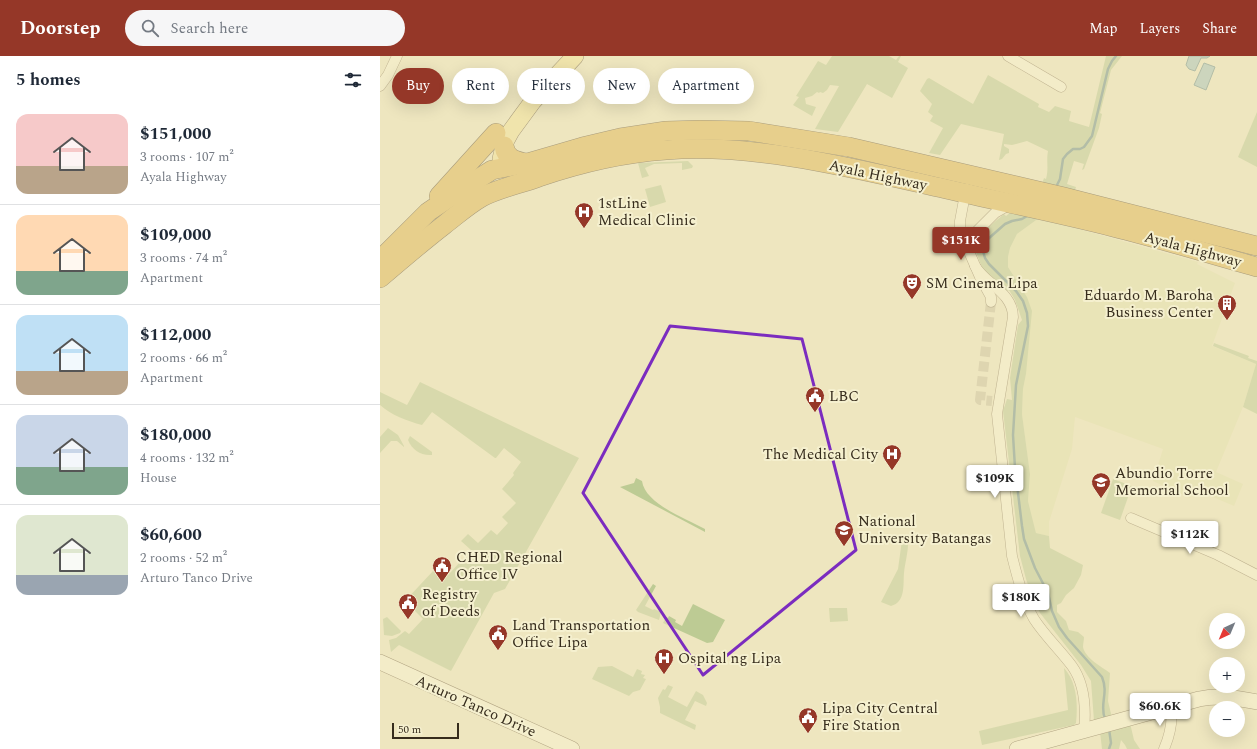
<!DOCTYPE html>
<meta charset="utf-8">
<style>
body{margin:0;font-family:Spectral,serif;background:#f6f6f7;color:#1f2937;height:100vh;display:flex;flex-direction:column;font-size:15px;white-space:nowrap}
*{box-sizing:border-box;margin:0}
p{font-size:13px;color:#747a83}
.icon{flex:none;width:22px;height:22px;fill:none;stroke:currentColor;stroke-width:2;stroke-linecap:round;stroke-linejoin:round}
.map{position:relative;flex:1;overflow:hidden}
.panel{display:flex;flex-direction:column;background:#fff;width:380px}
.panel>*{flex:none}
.banner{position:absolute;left:12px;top:12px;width:380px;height:36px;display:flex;gap:8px}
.needle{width:26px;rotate:224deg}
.tools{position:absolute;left:829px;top:557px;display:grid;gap:8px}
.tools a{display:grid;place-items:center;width:36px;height:36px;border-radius:50%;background:#fff;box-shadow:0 4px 16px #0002;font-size:20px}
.scale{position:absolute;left:12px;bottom:10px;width:67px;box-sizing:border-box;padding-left:4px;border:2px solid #362c1c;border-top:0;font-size:11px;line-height:14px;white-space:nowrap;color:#362c1c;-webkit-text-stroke:3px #f5f0cf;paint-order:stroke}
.price{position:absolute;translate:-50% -34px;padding:0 9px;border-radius:4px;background:#fff;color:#222;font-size:13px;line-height:26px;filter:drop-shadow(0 1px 2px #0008)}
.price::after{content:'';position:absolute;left:50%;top:24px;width:12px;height:9px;margin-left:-6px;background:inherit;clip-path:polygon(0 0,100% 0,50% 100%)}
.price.current{background:#953728;color:#fff}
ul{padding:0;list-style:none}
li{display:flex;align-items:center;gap:12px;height:100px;padding:0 16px}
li+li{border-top:1px solid #e0e1e3}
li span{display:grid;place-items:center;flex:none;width:112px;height:80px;border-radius:12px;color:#555}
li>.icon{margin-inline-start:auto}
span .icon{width:48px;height:48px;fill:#fffc;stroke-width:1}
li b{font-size:17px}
h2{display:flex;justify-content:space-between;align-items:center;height:48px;padding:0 16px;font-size:17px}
.tag{padding:0 14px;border-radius:18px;background:#fff;box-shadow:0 4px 16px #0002;font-size:14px;line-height:36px}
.tag.current{background:#953728;color:#fff}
header{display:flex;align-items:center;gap:24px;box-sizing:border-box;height:56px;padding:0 20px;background:#953728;color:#fff}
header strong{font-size:19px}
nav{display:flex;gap:22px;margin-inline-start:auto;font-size:14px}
.search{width:280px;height:36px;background:#f6f6f7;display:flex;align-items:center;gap:10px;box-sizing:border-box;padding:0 14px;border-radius:22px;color:#747a83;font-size:15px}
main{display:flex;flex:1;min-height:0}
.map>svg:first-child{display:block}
.farmland{fill:#e3e2ad}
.green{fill:#bdcb94}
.water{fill:#a2c0bb;stroke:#6a8d89}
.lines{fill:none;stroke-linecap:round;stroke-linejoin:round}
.stream{stroke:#6a8d89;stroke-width:2.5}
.street-tunnel{stroke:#c9c19e;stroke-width:10;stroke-dasharray:10 5;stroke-linecap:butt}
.street-casing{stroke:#867758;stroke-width:11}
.secondary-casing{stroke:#68583b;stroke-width:16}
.primary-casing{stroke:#54442c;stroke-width:18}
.highway-casing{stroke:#54442c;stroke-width:20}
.street{stroke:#f9f3d2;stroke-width:10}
.secondary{stroke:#f9f3d2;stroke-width:15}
.primary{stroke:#f2e296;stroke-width:17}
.highway{stroke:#deb44f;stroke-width:19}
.marked{fill:none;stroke:#7b2cbf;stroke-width:3;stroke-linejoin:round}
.labels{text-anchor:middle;stroke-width:4;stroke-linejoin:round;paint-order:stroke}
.street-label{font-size:15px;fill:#362c1c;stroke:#f5f0cf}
.poi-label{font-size:15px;fill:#362c1c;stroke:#f5f0cf;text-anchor:start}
</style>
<header>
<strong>Doorstep</strong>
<div class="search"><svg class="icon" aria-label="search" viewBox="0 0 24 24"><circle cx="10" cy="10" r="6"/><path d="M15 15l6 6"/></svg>Search here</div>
<nav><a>Map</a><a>Layers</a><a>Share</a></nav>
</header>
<main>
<section class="panel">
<h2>5 homes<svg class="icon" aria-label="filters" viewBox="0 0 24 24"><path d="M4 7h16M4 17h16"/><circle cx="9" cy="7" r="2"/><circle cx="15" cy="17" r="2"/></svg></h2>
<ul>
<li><span style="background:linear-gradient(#f6c9c9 65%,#b9a48a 0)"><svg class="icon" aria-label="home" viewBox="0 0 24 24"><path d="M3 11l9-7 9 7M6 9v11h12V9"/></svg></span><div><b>$151,000</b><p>3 rooms · 107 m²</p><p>Ayala Highway</p></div></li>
<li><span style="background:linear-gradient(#ffd9b3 70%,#7fa58c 0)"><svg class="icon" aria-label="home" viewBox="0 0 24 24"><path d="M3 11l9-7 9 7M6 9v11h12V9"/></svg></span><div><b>$109,000</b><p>3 rooms · 74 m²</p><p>Apartment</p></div></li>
<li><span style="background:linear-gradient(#bfe0f5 70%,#b9a48a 0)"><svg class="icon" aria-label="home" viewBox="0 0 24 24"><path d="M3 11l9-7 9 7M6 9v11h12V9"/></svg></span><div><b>$112,000</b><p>2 rooms · 66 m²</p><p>Apartment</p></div></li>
<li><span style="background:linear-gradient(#c9d6e8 65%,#7fa58c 0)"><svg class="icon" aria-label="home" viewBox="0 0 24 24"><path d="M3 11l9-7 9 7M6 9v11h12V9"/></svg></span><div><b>$180,000</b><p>4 rooms · 132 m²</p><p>House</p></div></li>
<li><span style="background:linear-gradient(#dfe7d0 75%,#9aa5b1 0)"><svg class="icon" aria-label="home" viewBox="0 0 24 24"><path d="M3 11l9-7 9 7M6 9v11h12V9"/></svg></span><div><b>$60,600</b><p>2 rooms · 52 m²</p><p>Arturo Tanco Drive</p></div></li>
</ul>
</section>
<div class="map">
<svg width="877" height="693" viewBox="0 0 877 693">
<rect width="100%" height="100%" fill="#eee6bf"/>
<path class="farmland" d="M659,162L818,206L817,208L855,227L832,290L876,308L863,351L836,416L863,428L854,450L814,433L810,442L773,425L783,393L695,361L692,393L669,466V480L656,477L648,445L650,418L642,358L643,333L646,318L647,241L628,211V201L630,192L637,178Z"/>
<g class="green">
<path d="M452,0H509L516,4L519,0H521L518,6L528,12L512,42L487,28L458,76L435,73L459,30L450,29L447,34L443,37L440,36L439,37L437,36L432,40L425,42L426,48L436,51L432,60L413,49L419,41L416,40L438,5L446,9Z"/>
<path d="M726,0H742L731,14L720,57L722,58L719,72L704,113L702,114L704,108L694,105L687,128L696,131L695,134L692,135L662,128L664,122L666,123C669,112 666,106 668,95L647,85L632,89L624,88V90L629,93V97L626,98L622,103L619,104L624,78L581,68L560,99L549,97L563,72L550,65L553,60L548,56L552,48L540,35L547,23L549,22L593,48L608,19L659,48L658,51L669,56L675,50L691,55L689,65L709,71Z"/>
<path d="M877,56V111L858,101Z"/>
<path d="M308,105L313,110L312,112L302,114V107L274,108L265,112L269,120L262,122L258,107Z"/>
<path d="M281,129L286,146L270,151L265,133Z"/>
<path d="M632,155L659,162L637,178L630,192L628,201V211L647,241L652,255L646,318L643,333L642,358L650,418L648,445L656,477L669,480L670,492L703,509L701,519L694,532L686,539L681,547L677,549V556L686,565L689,574L698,576L704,581C704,584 703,588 703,591C705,602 722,611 730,617L728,645L732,662L714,665L711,625L701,609L660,557L652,540L646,523L640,500L623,355L627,343L632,344L630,322L638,269L642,264L635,244L629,234L627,235L603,214L592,186L593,184L624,158L626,160Z"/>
<path d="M834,287L869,300L868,302L877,305V358L863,351L876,308L833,290Z"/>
<path d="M40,326L199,402L125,533L114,537L71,615L19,589L11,596L9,584L16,582L25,575L29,578L43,563L25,545L53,515L67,520L70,517L91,494L81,485L88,478L98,487L111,474L117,479L128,467L122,461L136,447L122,433L134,419L133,417L141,406L124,392L116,402H115L52,356L42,369C27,365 11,359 0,349V336L27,349Z"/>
<path d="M8,372L18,379L24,390V391L17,385H11L0,397V381Z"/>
<path d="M30,380L52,396V399C41,400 32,394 28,384Z"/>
<path d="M256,422L262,425C265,448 307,463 325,473V476L240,431L254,427Z"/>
<path d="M733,423L752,430L740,464L721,457Z"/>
<path d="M522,484L526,485L528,488C528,497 525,507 524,517C523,528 526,546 511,550L501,546L518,513Z"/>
<path d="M273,528L276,530L265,550L273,554L274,553L281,556L279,564L258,556L256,554Z"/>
<path d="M313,548L345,564L333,586L327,587L283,567L286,561L288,562L289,560L296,564L295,566L302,570Z"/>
<path d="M449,552H467L468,565L450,566Z"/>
<path d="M7,561L21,575L20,577L12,580L4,579L3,563Z"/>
<path d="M232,610L253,621L257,613L262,615L261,618L265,619L263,622L266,623L260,634L253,636L249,640L212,623L218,611Z"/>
<path d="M684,612C697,626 698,648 696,667L694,669L602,689L599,675L688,654Z"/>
<path d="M288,629L293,631L288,641L307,651L316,635L323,639L327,647L326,650L315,645L305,664L316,669L315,674L280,657V651L278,642L283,633L285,634Z"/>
<path d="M750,667L754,684L760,693H747L745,689L741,684L739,693H722L720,676Z"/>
</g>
<g class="water">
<path d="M809,0H830L827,2H821L815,15L809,13L806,9Z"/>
<path d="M824,7L835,11L826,34L814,29Z"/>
</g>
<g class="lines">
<g class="stream">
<path d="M676,131L680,123L683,103L687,98L693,93H700L704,91L712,80L728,13L732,5L736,0"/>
<path d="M649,159L642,163L632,165L625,168L608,183L604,189L603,195L605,202L609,208L636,235L643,245L647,257L648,270L636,329L633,379L635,412L642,470L644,483L655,512L668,537L672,555L679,571L687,582L722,621C729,638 719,648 725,663"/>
<path d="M729,693L731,687L729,673"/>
</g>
<path class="street-tunnel" d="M611,246L600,344L612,345"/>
<g class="street-casing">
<g id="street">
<path d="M628,0L681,31"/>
<path d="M0,30L8,19L17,0"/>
<path d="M586,133L580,165V175L600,221L611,241V246"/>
<path d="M587,191V186L590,182L615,157L629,149"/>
<path d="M595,210C606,228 633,237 633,261L617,358L632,500C637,520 643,544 654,563C665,580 680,594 692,610C705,628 706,654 704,675"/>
<path d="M751,462L838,499L877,519"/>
<path d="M784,693C790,679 793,666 791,651"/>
</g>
</g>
<g class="secondary-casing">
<g id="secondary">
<path d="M0,606L192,693"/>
<path d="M637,693L819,643C839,639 857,642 877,646"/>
</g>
</g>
<g class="primary-casing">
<path id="primary" d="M121,103L125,86L131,75L153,45L195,0"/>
</g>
<g class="highway-casing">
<g id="highway">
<path d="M124,90C126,103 136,105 147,107"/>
<path d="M59,140L116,77"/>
<path d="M0,204L48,156L76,137L112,114L147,107L202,91L240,82L286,75L320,74L369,75L469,91L684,141L877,190"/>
<path d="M0,222C21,204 42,186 64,169C77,159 88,149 102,141C120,132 140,128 159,121C200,107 243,97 286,94C377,87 477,113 566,133C622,146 678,157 733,171C782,183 829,198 877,211"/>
</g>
</g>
<use href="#street" class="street"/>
<use href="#secondary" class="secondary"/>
<use href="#primary" class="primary"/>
<use href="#highway" class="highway"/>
</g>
<path d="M0 0H877V693H0ZM290,270L422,283L476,494L323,619L203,437Z" fill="#eee6bf" fill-opacity=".55" fill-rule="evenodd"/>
<path class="marked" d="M290,270L422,283L476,494L323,619L203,437Z"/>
<defs>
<g id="hospital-pin" transform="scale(1)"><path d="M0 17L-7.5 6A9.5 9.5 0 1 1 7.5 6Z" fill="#953728" stroke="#f5f0cf"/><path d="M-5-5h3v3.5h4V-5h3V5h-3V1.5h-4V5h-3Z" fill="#fff"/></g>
<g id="theatre-pin" transform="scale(1)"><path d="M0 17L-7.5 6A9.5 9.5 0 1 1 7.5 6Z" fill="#953728" stroke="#f5f0cf"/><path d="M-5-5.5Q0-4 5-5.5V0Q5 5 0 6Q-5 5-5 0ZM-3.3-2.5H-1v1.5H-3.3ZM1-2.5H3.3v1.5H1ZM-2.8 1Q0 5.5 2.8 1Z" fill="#fff"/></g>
<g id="building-pin" transform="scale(1)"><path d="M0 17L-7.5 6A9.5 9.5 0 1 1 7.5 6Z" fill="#953728" stroke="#f5f0cf"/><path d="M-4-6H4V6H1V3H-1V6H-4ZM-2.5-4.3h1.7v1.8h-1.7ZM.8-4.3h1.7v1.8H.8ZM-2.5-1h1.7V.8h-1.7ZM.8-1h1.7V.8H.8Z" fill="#fff"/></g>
<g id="civic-pin" transform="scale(1)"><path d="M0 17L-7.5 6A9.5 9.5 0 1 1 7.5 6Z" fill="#953728" stroke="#f5f0cf"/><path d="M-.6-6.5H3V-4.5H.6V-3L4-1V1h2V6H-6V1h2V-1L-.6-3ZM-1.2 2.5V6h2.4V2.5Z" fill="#fff"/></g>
<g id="school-pin" transform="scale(1)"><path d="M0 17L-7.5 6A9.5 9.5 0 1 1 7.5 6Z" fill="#953728" stroke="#f5f0cf"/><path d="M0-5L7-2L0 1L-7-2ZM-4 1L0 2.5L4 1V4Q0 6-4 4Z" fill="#fff"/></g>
<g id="university-pin" transform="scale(1)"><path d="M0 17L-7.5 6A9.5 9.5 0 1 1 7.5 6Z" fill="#953728" stroke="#f5f0cf"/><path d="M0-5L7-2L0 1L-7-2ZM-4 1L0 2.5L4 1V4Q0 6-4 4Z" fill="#fff"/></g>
</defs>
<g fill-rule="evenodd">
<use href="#hospital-pin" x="204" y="156"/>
<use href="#theatre-pin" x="532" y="227"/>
<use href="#building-pin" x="847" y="248"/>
<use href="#civic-pin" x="435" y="340"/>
<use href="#hospital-pin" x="512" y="398"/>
<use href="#school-pin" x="721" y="426"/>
<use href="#university-pin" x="464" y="474"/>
<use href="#civic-pin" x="62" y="510"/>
<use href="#civic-pin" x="28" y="547"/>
<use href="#civic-pin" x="118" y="578"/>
<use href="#hospital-pin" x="284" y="602"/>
<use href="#civic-pin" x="428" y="661"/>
</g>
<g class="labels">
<g class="street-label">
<text transform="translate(498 119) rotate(12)" y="5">Ayala Highway</text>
<text transform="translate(813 193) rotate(15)" y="5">Ayala Highway</text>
<text transform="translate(96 650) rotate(24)" y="5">Arturo Tanco Drive</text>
</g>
<g class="poi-label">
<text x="218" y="152">1stLine<tspan x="218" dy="17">Medical Clinic</tspan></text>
<text x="546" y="232">SM Cinema Lipa</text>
<text x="833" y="244" text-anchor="end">Eduardo M. Baroha<tspan x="833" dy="17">Business Center</tspan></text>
<text x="449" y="345">LBC</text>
<text x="498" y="403" text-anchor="end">The Medical City</text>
<text x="735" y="422">Abundio Torre<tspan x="735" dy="17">Memorial School</tspan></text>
<text x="478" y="470">National<tspan x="478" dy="17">University Batangas</tspan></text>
<text x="76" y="506">CHED Regional<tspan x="76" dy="17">Office IV</tspan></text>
<text x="42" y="543">Registry<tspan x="42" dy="17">of Deeds</tspan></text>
<text x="132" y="574">Land Transportation<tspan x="132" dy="17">Office Lipa</tspan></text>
<text x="298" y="607">Ospital ng Lipa</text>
<text x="442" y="657">Lipa City Central<tspan x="442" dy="17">Fire Station</tspan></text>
</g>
</g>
</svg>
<div class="tools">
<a><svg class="needle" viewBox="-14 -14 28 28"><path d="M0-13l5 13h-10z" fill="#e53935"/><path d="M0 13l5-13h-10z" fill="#747a83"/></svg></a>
<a>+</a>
<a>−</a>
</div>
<div class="scale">50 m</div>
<b class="price current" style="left:581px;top:205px">$151K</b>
<b class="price" style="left:615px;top:443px">$109K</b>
<b class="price" style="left:810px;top:499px">$112K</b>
<b class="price" style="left:641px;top:562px">$180K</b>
<b class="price" style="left:780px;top:671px">$60.6K</b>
<div class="banner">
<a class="tag current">Buy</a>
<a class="tag">Rent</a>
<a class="tag">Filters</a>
<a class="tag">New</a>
<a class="tag">Apartment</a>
</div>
</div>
</main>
